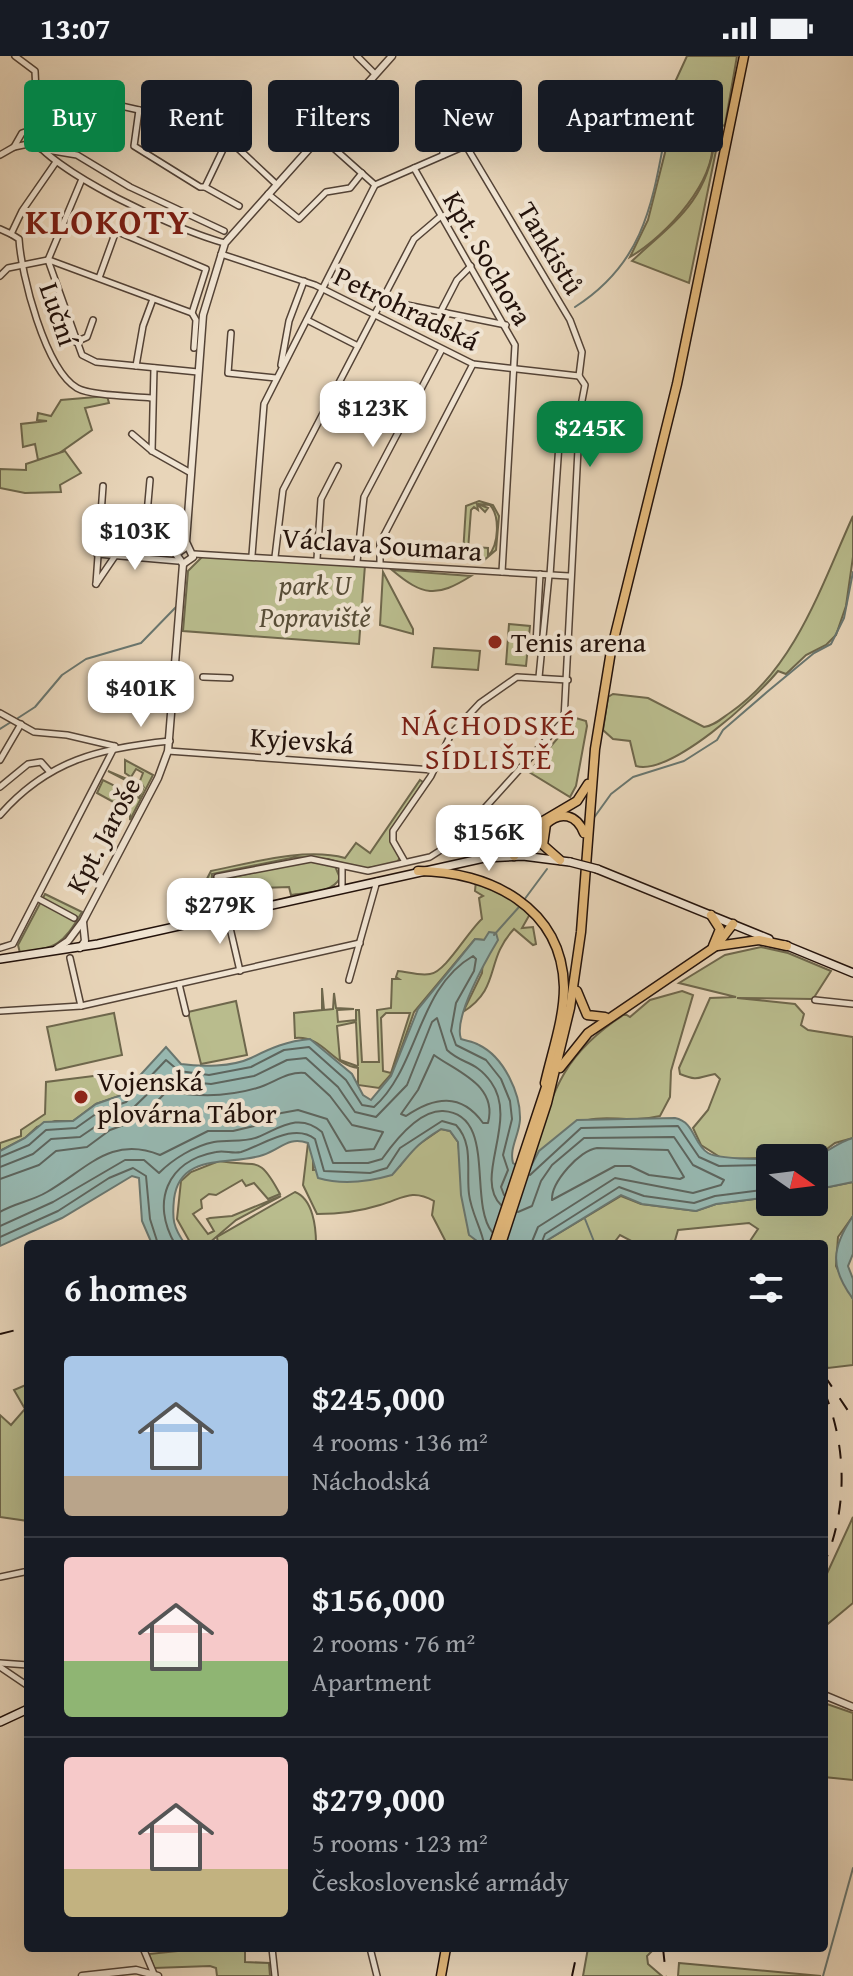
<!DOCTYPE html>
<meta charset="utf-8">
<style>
body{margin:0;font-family:"Gentium Book Plus",serif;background:#20242c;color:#f1f3f6;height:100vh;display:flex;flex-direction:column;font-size:30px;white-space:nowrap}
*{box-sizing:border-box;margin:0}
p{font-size:26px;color:#9ea1a6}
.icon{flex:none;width:44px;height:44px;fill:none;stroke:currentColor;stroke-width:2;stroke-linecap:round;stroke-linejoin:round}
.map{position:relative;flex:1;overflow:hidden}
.side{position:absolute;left:24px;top:1184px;width:804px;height:712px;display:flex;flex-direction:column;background:#171b24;border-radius:8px;box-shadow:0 8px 32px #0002}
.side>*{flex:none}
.banner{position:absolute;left:24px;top:24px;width:806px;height:72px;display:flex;gap:16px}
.needle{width:52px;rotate:104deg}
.tools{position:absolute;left:756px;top:1088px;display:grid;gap:16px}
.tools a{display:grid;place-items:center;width:72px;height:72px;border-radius:8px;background:#171b24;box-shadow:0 8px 32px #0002;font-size:40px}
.price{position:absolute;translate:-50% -68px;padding:0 18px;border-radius:16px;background:#fff;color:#222;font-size:26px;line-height:52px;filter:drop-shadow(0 2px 4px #0008)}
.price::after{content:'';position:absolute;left:50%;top:48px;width:24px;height:18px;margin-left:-12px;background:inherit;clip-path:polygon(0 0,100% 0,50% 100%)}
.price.active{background:#0b8043;color:#fff}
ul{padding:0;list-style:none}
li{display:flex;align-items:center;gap:24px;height:200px;padding:0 40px}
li+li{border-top:2px solid #363941}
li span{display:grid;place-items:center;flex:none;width:224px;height:160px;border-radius:8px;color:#555}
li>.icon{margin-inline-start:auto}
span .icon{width:96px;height:96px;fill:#fffc;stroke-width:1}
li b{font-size:34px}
h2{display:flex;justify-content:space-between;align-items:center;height:96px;padding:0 40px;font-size:34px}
.chip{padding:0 28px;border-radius:8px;background:#171b24;box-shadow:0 8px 32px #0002;font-size:28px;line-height:72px}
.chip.active{background:#0b8043;color:#fff}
.status{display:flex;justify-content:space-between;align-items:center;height:56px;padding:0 40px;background:#171b24;direction:ltr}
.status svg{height:22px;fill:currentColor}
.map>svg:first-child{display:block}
.green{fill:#b9bc8d;stroke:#6e674c;stroke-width:2;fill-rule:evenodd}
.water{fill:#97b8b1;stroke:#69766f;stroke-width:2}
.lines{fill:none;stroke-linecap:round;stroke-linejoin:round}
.shore{stroke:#5d655e;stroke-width:2}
.stream{stroke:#69766f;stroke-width:2}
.minor-casing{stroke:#544336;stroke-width:8}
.tertiary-casing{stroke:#544336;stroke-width:9}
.secondary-casing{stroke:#23120b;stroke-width:10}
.primary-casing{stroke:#23120b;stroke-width:11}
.minor{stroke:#f0e4d2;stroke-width:5}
.tertiary{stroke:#f0e4d2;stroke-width:6}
.secondary{stroke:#f0e4d2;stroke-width:7}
.primary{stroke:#e4ba7c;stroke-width:8}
.rail{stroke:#23120b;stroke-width:2;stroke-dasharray:14 14;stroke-linecap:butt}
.secondary-bridge-casing{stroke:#23120b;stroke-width:10;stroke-linecap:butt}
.secondary-bridge{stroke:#f0e4d2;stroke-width:7}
.poi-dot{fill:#8f2418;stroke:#f0e4d2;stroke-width:3}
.labels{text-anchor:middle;stroke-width:8;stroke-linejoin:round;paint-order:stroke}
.street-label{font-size:28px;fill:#23120b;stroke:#f0e4d2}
.park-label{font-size:28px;font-style:italic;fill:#584e38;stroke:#f0e4d2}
.poi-label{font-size:28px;fill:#23120b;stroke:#f0e4d2;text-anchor:start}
.neighbourhood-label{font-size:30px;letter-spacing:2px;fill:#7a1f14;stroke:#f0e4d2}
.district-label{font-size:36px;font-weight:bold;letter-spacing:2px;fill:#7a1f14;stroke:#f0e4d2}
</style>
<div class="status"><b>13:07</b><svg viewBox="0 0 49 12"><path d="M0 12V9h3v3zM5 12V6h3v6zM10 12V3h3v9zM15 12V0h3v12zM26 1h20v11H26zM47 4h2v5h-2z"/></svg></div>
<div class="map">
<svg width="853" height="1920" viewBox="0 0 853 1920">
<rect width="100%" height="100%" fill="#e8d5b9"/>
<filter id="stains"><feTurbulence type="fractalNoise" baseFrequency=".0025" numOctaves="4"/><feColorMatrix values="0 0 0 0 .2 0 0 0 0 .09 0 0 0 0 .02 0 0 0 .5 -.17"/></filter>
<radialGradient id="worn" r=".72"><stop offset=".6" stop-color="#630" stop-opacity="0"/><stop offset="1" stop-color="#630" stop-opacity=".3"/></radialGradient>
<g class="green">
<path d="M687,0H737L725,69C708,78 678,60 664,50Z"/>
<path d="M673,65L712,77C720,123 666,180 630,201L648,164Z"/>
<path d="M719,80L689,227L632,205C675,165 706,147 715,84Z"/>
<path d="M107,340L109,347L85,352L92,374L58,398L38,404L35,388L23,391L21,368L47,365L37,364L38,357L51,360L61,344Z"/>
<path d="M65,395L81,417L60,429L61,436L25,437L0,432V413L26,414V408Z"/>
<path d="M479,445L493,449L499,460L496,494L483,505L463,498L466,450ZM478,448L490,449C500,460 499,489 488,500V492L474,491L473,499L468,494L471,454L474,451L478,454L477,448L485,456L488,452Z"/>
<path d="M853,460V501L846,550L836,579L826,589L806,599L786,618L778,615C756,642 671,720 636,710L630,685L613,683L603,674L608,641L613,638L648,642L704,671C714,670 722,662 731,656C795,612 822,528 853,460Z"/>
<path d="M203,500L365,509L359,588L183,575L188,515Z"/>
<path d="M392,514L471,520C436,542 423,540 392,514Z"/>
<path d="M383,516L413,573V578L380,569Z"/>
<path d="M509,568L530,570L526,610L506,608Z"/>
<path d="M434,592L480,595L478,614L432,611Z"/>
<path d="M569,660L586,665L587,670L576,730L570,741L529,716L568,670Z"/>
<path d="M125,704L153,719L130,764V755L97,737L103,724L139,742L143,733L108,715L143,730L140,725L143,717L136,713L131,721L125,717Z"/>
<path d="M420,724L423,726L391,775L400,801L397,807L362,813L328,803L296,801L212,818V826L220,832L228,822L308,805L335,810L340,822C332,838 305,836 291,839L289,831L261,832L256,847L196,860L190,856L211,815C251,807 305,791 345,802L356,787L370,797Z"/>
<path d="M476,824L514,844L530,858L522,872L533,871L536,888L533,889L514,873C484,905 502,931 463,956L482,917L484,884L475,883L414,956L393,1016L379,1032L358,1029V1012C332,1009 323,979 295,982L294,957L322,954V932L324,954L333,953L334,937L336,952L354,953L337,954L338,966L356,964V954H359L362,1006H379L377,954L391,952L392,923H399L396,921L398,915C408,916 420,920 430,918C445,917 468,875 482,863L479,842L483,840L475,835ZM386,957H410L391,1017L383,1015L381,962ZM356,966L358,1009L357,1010L340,1004L337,970Z"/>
<path d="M45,838L82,856C62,890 57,891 20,897L18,889Z"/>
<path d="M761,891L788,897L831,915L813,943L737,942L795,948L804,958L801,969L808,974L853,981V1082L835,1087L816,1101L723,1103L701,1089L693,1072L708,1054L720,1023L715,1018C697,1021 700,1026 680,1018L679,1012L710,942L736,941L679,927L725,899Z"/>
<path d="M682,935L693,939L671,1015L670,1041L660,1060C614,1071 594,1046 556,1085C546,1095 540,1096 530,1110C552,1039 559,1000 625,958L630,961L650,944Z"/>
<path d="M236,945L247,999L201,1008L188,956Z"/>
<path d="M114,957L122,999L56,1014L47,971Z"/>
<path d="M117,1017L122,1039L96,1048L73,1065H55L37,1071L25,1082L0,1095V1087L21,1080V1074L45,1058L46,1026Z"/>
<path d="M441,1073L450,1075L458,1086L469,1178L481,1188H447L432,1159L434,1145C411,1132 402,1143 380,1149C361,1155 337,1158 317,1158L303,1129L308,1087L313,1098V1114L400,1110L405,1098Z"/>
<path d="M219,1105C258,1112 258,1097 280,1138L268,1143L254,1127L246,1130L242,1124L216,1139L209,1138L201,1144L202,1152L193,1158L208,1178L214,1175L207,1163L210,1162L232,1160L281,1140L236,1164L208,1188H191L177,1163L181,1125L191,1116Z"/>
<path d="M853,1126V1160L838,1181L836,1210L853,1243V1309L828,1312L824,1306V1188H748L758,1173L749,1167L678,1174L674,1188H637L620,1179L613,1188H541L621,1140L641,1148L696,1155L716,1148L770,1141V1146H814V1134Z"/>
<path d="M295,1136C313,1143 316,1171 316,1188H218L217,1181Z"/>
<path d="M28,1328V1465L0,1461V1359L11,1369L25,1353L14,1334Z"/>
<path d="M853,1461V1547L824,1571V1524Z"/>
<path d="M824,1647L853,1657V1724L824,1721Z"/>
<path d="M177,1892H245V1906L269,1907L270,1920H217L216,1912L210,1910L154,1912L149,1898L177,1895Z"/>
<path d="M588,1892H655L647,1900L648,1908L662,1920H583Z"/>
<path d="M679,1907L821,1920H678Z"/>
</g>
<g class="water">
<path d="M489,876L496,877L498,884C486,904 453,962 461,983C467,985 474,986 479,989C504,1001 521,1038 520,1064C519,1079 509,1093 513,1107L522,1112L531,1110L539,1095L577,1064L675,1062C695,1066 693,1088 708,1097C720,1105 798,1104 814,1101C825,1098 838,1086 853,1082V1126L814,1134V1102H770V1141L716,1148L696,1155L642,1148L621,1139L541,1188H481L469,1179L461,1139L458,1086L450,1075L441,1073C413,1090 412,1097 392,1119C368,1126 342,1129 318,1122L308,1087C288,1080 281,1093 263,1099C230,1110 180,1096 174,1143C172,1163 173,1171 185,1188H152L142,1165L139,1122L132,1120L62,1162L0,1190V1095L25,1082L44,1066L73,1065L96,1048L122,1039L166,991L181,1008C201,1011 232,1011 251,1002C271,992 287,985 310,983L352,1018L363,1039L371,1044L391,1020L418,953L475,883L484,884Z"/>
<path d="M853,1160V1198L848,1210L853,1223V1243C830,1212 831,1192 853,1160Z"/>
</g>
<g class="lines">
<g class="shore">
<path d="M434,999C457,1016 498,1029 488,1067H483C461,1036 434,1041 406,1060L401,1058L418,1034Z"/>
<path d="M597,1092L668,1094L684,1121L680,1123L649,1119L630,1110H615L552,1144C551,1126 580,1094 597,1092Z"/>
<path d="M0,1101L29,1089L46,1074L76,1072L100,1055L126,1046L166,1004L179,1015L209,1019L251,1011L284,994L309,991L346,1024L362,1049L374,1051C419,1011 417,932 473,900L476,903L474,915L456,947L451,975L456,989L486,1004L501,1023L510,1045L512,1063L503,1099L508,1114L501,1131L504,1139"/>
<path d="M0,1111L33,1098L51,1083L80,1081L105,1064L131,1054L166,1020L179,1025L211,1028L254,1020L287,1004L306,1002L338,1031L355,1056L376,1061L407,1029L432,966L437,962L447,994C463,1009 475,1004 491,1026C519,1065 473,1121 501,1149"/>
<path d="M530,1119L581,1072L678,1070L699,1101L719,1110L770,1109"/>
<path d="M0,1123L39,1109L56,1095L87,1091L110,1074L140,1063L167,1035C197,1041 227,1041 257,1032C274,1027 287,1015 305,1017L330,1040L352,1069L383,1076L374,1093L346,1095L327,1063L298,1054L276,1058L254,1070L233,1075H208L160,1099C111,1079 87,1113 47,1136C32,1145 15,1147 0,1156"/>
<path d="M518,1156L532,1150L541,1125L552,1109L584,1082L674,1081L693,1109L724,1124L721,1129L693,1137L615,1122L538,1171L531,1188"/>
<path d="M0,1170L53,1146L125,1104H144L159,1117C173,1103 194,1090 214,1086C229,1083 243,1087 258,1081C280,1072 299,1056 322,1076L333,1107H368L382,1103C394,1086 418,1054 443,1055C497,1058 468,1145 492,1176"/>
<path d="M0,1181L58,1155L109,1122L133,1112L146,1120L150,1163L158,1188"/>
<path d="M175,1188C151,1147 166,1105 216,1096C225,1094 232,1098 241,1096C263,1089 294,1066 315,1083L324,1115L370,1117L387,1112L400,1092L442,1065L456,1069C474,1088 466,1114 469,1138C471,1156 482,1174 484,1188"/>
<path d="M541,1188L545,1178L619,1131L644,1140L694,1147L715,1140L770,1133"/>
</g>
<g class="stream">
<path d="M575,251C650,203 653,138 669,59"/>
<path d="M18,662L35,651L62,619L86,603L141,587L176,551"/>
<path d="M0,673L11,666"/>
<path d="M593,763L611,738L633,721L684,705L717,684L723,674L767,636L814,597L831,588L844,562L853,516"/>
<path d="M524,844L547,813"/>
<path d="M494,879L519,851"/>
<path d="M585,1163L595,1188"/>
<path d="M823,1920L853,1812"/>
</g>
<g class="minor-casing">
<g id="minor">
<path d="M15,0L35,15L36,36"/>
<path d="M357,0L375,18"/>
<path d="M139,54L134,90L200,131H205L228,83"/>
<path d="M320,80L375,129"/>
<path d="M14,91L22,77L28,75"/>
<path d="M41,93L77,99L130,131L224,175"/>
<path d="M0,99L14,91L33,87"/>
<path d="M443,99V75L456,73L570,264L582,296L579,320"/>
<path d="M56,106L22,155L11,178L19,183C21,218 45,313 77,332C91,340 134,340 151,342"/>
<path d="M414,112L515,289L502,516"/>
<path d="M82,123L48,204L82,299L96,306L198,316"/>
<path d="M205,131L239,150"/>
<path d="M268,138L299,163L326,136L350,132L362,117"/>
<path d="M0,173L11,178"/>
<path d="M225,187C181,176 46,115 28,75L35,37L46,33L139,54L228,83L276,128"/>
<path d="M221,198L315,229L473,308L579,320"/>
<path d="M49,204L192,257L196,264L194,292"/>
<path d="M0,220L8,212L48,204"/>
<path d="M99,222L116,175L206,213L192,257"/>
<path d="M382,244L506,269"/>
<path d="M441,255L457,224L471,210"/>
<path d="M307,264L358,290"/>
<path d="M231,277L228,317L276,322"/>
<path d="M76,286L87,281L93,264"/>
<path d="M281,309L289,265L304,225"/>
<path d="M136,310L143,270L153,243"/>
<path d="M132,378L152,395L191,417"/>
<path d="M152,395L154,312"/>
<path d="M99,489L178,494"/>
<path d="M144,492L150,424"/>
<path d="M97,498L178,505"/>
<path d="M194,498L569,520"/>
<path d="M252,499L264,348L375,129L467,89"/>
<path d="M275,501L283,434L414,183L441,160"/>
<path d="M317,503L321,443L338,410"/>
<path d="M357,506L364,441L441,295"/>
<path d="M380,508V487L473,308"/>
<path d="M540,518L536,588L543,593"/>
<path d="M550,519L561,359L565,354L580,355"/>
<path d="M96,528L103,430"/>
<path d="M96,528L115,500L116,490"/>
<path d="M203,621L230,622"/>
<path d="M539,621L549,519"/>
<path d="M0,657L34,676L67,679L114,690"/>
<path d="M168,695L433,714"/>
<path d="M0,704L21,668"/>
<path d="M0,731L28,708L41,706L49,715"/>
<path d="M0,759C48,704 100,692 170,685"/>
<path d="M405,806L393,785V775L431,720L451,678L480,647L517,621L568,624"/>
<path d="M217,821L311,803L368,815L430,801L455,785L564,664L580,355L585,329L579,320"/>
<path d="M342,833V810"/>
<path d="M37,842L74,862"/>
<path d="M227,859L240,915"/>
<path d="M0,892L13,888L115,690"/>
<path d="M70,902L81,950"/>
<path d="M349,924L377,825"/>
<path d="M179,928L186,957"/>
<path d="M815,944L853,948"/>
<path d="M0,955L81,950L360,887"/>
<path d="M0,1521L24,1516"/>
<path d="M0,1607L28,1609"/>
<path d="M0,1611L28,1630"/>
<path d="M143,1892L154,1918"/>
<path d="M272,1892L275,1920"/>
<path d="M370,1892L377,1920"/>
</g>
</g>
<g class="tertiary-casing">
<g id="tertiary">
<path d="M183,508L193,501L186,486L203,259L225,187L392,0"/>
<path d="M183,508L176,498L186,491"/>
<path d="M80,892L85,885L83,866"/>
<path d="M56,893L68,885L83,865L158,722L168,695L183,508"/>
<path d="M824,1639L853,1651"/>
<path d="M82,1920L136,1914L158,1920"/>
</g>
</g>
<g class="secondary-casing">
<g id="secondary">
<path d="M597,813L769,883"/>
<path d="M785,889L853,917"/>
<path d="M0,903L98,888L484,802L523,800L570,806"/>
<path d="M0,1666L28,1653"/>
</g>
</g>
<g class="primary-casing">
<g id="primary">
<path d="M514,800L538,768L577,745L588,728"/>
<path d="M560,804L543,789L546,768C561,754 577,759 584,777"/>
<path d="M418,815C489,815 562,851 564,931C564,963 552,996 545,1027"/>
<path d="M711,859L720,873L713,890"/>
<path d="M717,890L759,884L787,890"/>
<path d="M577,935L587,959L605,961"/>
<path d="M560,1012L588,977L716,890L733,868"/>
<path d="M494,1188L548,1025"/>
<path d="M501,1188L547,1047L570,952L581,876L595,693L611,595L677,328L744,0"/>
<path d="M441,1920L446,1892"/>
</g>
</g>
<use href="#minor" class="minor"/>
<use href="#tertiary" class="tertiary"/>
<use href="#secondary" class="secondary"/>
<use href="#primary" class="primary"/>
<g class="rail">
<path d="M0,1278L28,1271"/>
<path d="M824,1319L853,1362"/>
<path d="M824,1335C847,1390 848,1453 824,1508"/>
<path d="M663,1892L666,1920"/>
<path d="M572,1920L578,1892"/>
</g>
<g class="secondary-bridge-casing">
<path id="secondary-bridge" d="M570,806L597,813"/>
</g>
<use href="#secondary-bridge" class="secondary-bridge"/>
</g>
<g class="poi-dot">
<circle cx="495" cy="586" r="8"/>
<circle cx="81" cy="1041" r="8"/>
</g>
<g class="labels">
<g class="street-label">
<text transform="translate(551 192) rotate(59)" y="10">Tankistů</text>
<text transform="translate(488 202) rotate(60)" y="10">Kpt. Sochora</text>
<text transform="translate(407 252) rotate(26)" y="10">Petrohradská</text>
<text transform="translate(59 258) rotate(71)" y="10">Luční</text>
<text transform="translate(382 488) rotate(4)" y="10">Václava Soumara</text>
<text transform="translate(302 684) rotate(4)" y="10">Kyjevská</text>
<text transform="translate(103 779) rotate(-62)" y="10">Kpt. Jaroše</text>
</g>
<g class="park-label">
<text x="315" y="539">park U<tspan x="315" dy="32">Popraviště</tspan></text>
</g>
<g class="poi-label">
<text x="511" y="596">Tenis arena</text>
<text x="97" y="1035">Vojenská<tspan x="97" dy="32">plovárna Tábor</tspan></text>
</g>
<g class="neighbourhood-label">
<text x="489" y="679">NÁCHODSKÉ<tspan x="489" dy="34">SÍDLIŠTĚ</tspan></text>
</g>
<g class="district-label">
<text x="108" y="178">KLOKOTY</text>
</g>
</g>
<rect width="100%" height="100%" filter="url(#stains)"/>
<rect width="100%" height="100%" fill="url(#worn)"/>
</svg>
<div class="tools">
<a><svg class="needle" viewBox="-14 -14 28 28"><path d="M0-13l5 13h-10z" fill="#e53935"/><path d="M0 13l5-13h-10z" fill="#9ea1a6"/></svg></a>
</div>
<b class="price" style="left:373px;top:393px">$123K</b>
<b class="price active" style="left:590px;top:413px">$245K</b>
<b class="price" style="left:135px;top:516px">$103K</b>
<b class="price" style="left:141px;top:673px">$401K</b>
<b class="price" style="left:489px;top:817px">$156K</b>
<b class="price" style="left:220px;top:890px">$279K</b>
<div class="banner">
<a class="chip active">Buy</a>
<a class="chip">Rent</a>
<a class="chip">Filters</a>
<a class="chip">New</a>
<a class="chip">Apartment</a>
</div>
<section class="side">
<h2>6 homes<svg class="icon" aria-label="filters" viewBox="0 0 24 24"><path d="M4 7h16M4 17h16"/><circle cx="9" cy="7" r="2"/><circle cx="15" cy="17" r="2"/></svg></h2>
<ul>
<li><span style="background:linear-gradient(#a9c7e8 75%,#b9a48a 0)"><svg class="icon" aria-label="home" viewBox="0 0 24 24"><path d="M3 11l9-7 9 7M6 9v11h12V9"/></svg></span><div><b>$245,000</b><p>4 rooms · 136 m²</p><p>Náchodská</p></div></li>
<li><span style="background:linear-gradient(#f6c9c9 65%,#8fb573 0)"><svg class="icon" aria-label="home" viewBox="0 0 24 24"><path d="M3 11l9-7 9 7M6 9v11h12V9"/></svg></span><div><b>$156,000</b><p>2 rooms · 76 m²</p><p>Apartment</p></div></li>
<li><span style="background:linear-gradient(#f6c9c9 70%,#c2b280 0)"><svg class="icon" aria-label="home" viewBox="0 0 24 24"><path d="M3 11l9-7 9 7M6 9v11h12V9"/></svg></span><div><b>$279,000</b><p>5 rooms · 123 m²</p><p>Československé armády</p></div></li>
</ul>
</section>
</div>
